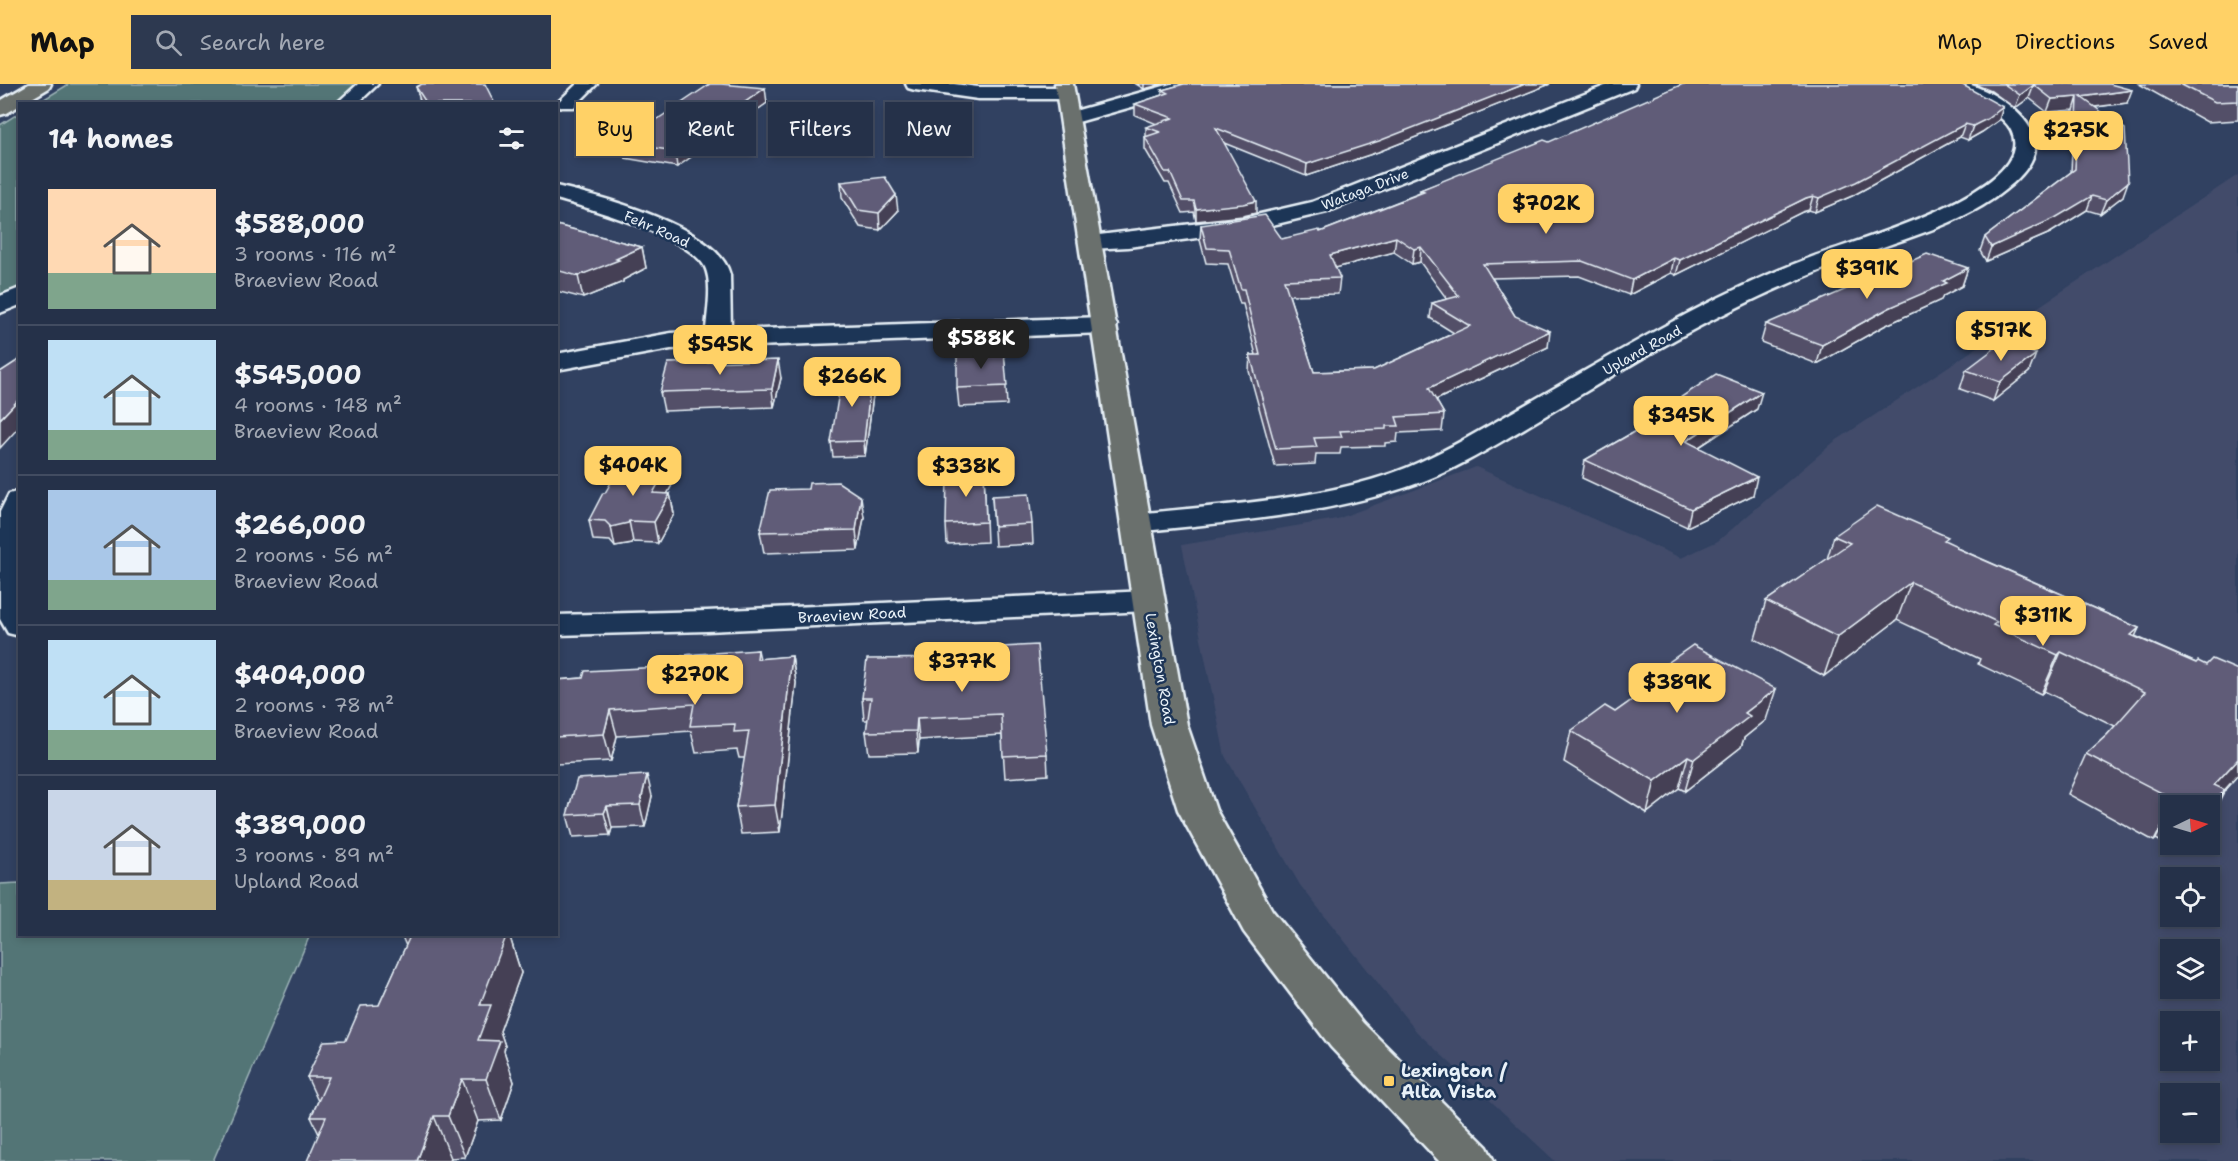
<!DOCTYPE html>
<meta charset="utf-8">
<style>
body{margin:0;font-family:"Shantell Sans",sans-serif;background:#2d3950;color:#f1f3f6;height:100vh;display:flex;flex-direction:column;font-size:22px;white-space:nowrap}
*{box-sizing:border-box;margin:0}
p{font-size:20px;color:#a3a9b4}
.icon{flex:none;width:33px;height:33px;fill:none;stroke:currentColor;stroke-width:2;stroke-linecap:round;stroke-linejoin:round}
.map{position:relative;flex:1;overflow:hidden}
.sheet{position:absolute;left:18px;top:18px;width:540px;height:834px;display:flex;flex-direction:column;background:#253149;border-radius:0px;box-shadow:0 3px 9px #0003,0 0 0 2px #424c61}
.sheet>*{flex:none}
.guide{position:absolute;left:576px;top:18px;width:570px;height:54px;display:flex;gap:12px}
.needle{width:39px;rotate:85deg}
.controls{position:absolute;left:2160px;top:711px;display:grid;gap:12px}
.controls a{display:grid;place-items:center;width:60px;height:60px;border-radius:0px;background:#253149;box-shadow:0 3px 9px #0003,0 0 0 2px #424c61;font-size:30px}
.price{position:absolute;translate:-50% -51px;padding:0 14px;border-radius:12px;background:#ffd166;color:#111;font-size:20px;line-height:39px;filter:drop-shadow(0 2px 3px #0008)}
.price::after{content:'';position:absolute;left:50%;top:36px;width:18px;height:14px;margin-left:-9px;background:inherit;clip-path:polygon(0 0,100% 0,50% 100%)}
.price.on{background:#222;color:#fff}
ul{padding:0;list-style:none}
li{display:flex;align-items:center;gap:18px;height:150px;padding:0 30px}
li+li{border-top:2px solid #424c61}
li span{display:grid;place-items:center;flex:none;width:168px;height:120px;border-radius:0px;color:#555}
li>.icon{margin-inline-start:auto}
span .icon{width:72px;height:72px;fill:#fffc;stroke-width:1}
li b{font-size:26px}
h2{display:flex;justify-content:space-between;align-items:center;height:72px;padding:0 30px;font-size:26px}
.chip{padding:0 21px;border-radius:0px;background:#253149;box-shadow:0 3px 9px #0003,0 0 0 2px #424c61;font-size:21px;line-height:54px}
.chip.on{background:#ffd166;color:#111}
header{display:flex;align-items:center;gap:36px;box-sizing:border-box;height:84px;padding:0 30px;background:#ffd166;color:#111}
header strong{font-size:28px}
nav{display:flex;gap:33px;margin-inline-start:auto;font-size:21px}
.search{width:420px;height:54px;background:#2d3950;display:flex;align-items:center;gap:15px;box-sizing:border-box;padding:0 21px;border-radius:0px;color:#a3a9b4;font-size:22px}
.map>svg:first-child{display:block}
.built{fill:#424c6b;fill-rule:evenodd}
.green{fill:#527576;stroke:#9db3b7;stroke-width:1.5}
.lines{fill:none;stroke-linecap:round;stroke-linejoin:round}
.street-casing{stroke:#e8f1f8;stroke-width:5}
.primary-casing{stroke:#e8f1f8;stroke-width:5}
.highway-casing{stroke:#e8f1f8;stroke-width:5}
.street{fill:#1d3557;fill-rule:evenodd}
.primary{fill:#6a706d;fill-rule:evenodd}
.highway{fill:#6a706d;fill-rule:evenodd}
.wall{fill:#534f67;stroke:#e8f1f8;stroke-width:1.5;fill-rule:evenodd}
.shaded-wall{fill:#444054;stroke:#e8f1f8;stroke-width:1.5}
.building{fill:#615c78;stroke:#e8f1f8;stroke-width:1.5;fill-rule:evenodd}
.poi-dot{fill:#ffd166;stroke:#1d3557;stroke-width:2}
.labels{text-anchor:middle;stroke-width:5;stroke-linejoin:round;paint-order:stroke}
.far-street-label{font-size:14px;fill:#e8f1f8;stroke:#1d3557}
.street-label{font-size:15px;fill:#e8f1f8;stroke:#1d3557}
.near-poi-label{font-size:18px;font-weight:bold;fill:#e8f1f8;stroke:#1d3557;text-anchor:start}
</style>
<header>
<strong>Map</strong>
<div class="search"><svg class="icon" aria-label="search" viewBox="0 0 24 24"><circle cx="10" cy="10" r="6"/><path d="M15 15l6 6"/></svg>Search here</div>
<nav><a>Map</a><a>Directions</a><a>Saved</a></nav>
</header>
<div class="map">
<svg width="2238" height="1077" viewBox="0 0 2238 1077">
<rect width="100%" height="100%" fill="#314161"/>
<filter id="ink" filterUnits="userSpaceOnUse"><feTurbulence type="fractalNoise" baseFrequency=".0167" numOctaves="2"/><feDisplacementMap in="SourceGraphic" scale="12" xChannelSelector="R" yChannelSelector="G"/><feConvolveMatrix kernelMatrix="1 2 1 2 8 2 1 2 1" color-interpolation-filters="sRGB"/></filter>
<g filter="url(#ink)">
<path class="built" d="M2238,91V1077H1555L1417,948L1300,801L1225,672L1182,461L1337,435L1476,383L1681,474L1718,457L1834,358ZM2170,722H2210V760H2170ZM2170,794H2210V832H2170ZM2170,866H2210V904H2170ZM2170,938H2210V976H2170ZM2170,1010H2210V1048H2170Z"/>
<g class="green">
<path d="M69,0H360L336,19L36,20Z"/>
<path d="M19,29V203L0,214V41Z"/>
<path d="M19,799L20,850L310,851L213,1077H0V800Z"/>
</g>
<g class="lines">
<g class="street-casing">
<g id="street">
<path d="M358,0H378L357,20H336Z"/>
<path d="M577,0H597L574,23H560L557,19Z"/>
<path d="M906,0H954L978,3H1065L1072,5L1074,9L1072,13L1065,15H978L915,6L908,4Z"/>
<path d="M1171,0H1201L1199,4L1071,40L1064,38L1061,34L1064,30Z"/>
<path d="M1610,0H1636L1634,4L1327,128L1243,148L1128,163L1090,165L1082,163L1079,158L1082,153L1243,134L1312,118Z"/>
<path d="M1943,0C1951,0 1962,0 1971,1C1994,8 2032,32 2035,59C2037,77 2019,95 2006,105C1968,137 1915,151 1869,168C1822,185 1778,203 1734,225C1661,260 1593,304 1523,345C1492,363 1458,384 1424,397C1332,431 1232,438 1136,448L1125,445L1121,439L1125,433L1136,430C1221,421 1326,416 1406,384C1447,367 1486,343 1525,321C1619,268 1710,211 1812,173C1856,156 2006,115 2014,64C2020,26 1957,18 1943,0Z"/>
<path d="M556,102C599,112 719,143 730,191L731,246L1104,233L1113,236L1117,241L1113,246L1104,249L671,265L556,286V270L671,249L706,247C707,229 713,200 705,183C690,153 589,124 556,115Z"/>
<path d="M20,204V221L0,229V212Z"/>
<path d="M20,407V552L8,549L0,535V428L9,410Z"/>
<path d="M1148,507L1159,510L1164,517L1159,524L1148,527L707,547L556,551V531L707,527Z"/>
</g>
</g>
<g class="primary-casing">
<path id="primary" d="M1055,0H1073L1187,641L1216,726L1272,826L1363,939L1487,1063L1494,1077H1439L1331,963L1244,848L1178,726L1151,641Z"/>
</g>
<g class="highway-casing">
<path id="highway" d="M29,0H51L49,4L7,29L0,31V17Z"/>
</g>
<use href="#street" class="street"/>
<use href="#primary" class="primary"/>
<use href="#highway" class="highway"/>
</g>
<g class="wall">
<path d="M1136,0H1163L1144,5Z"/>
<path d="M1184,0H1550L1378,68L1306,92L1224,59L1256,129L1243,132L1196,137L1194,128L1183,129L1169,99H1165L1145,65V53H1146V43L1157,40L1135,31V20L1162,11V6Z"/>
<path d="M1974,0H2110L2127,19L2095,23L2123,112L2100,130L2087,126L2050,149L1986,177L1980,167L1985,153L2071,88L2074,26L2047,28L2029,14L2015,24L1991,7Z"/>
<path d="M2139,0H2238V36L2207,38Z"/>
<path d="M416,3L495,20H421Z"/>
<path d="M767,19L677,83L625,74L622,59Z"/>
<path d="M2003,23L1999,36L1982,48L1968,56L1960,53L1852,112L1815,128L1809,126L1802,128L1676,191L1671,189L1629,211L1579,192L1492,194L1515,232L1548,263L1436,316L1444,330L1442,347L1398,349L1397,358L1385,359V362L1341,363L1340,370H1316L1315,380L1275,382L1249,287L1250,271H1256L1243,220H1240L1228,180L1206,179L1200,156L1201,141L1282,155L1320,148L1420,109V106L1549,58ZM1394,168L1412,180L1420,178L1447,215L1432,219L1430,234L1454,249L1374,286L1314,288L1289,211L1338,210L1340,194L1335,184Z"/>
<path d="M841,98L898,127L880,146L860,143L842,114Z"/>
<path d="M556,141L642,163L646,184L623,196V198L583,214L556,207Z"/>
<path d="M1968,184L1962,202L1943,212L1941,216L1884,242L1817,280L1761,258L1766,240Z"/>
<path d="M1004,268L1007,321L959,323L957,304Z"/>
<path d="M1966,286L2029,288L1993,317L1960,305Z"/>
<path d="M872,288L874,303L865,372L833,373L831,358Z"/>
<path d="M781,294L774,323L664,327L660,308Z"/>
<path d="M1757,325L1699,363L1753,411L1687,443L1582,394L1585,376L1639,345L1644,341L1645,337Z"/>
<path d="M984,388L987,458L947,460L946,440Z"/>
<path d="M673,399L667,410H670L674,430L658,459L633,458L632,460L615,463L610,457L593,456L589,436Z"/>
<path d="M808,405L864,433L858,466L764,469L760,448Z"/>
<path d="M992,412L1032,440L1033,460L995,462Z"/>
<path d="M1834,452L1947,458L1957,464L2139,544L2135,552L2196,579L2238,586V691L2210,722H2170V760H2190L2183,769L2156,755L2154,757L2068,710L2086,670L2107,651L2115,642L2044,607L2041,610L1978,580L1980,575L1897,536L1824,592L1755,555L1766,517L1827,475Z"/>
<path d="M758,566L760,575L792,572L796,599L780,748L741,750L736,723L745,674H739L737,666L696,669L691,647L617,652L611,677L556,680V596L583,594L680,582Z"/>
<path d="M966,574L1047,670L1048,691L1005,694L1002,651L919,656L918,669L869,670L866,648L868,636H864L862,614Z"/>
<path d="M1662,583L1766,636L1744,654L1741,663L1685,707L1679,704L1647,729L1564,678L1571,647L1615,628L1659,597Z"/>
<path d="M652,712L645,743L612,744L610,751L573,753L567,731Z"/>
<path d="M401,850H509L521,889L500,947L505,962L504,967L514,998L501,1036L478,1037L465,1073L451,1074L319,1050L311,1033L318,1017L307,993L346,956L379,921L406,862Z"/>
</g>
<g class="shaded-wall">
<path d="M1144,0H1163L1144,5Z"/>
<path d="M1525,0H1550L1378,68L1306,92L1307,80Z"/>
<path d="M2034,1L2029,14L2015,24L2020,11Z"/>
<path d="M765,4L767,19L677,83L675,67Z"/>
<path d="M2132,6L2127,19L2078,25L2081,13Z"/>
<path d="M2078,13L2074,26L2047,28L2052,15Z"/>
<path d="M2003,23L1999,36L1982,48L1968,56L1973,42Z"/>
<path d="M1965,40L1960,53L1852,112L1815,128L1819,114Z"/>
<path d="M2128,98L2123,112L2100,130L2106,116Z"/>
<path d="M896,111L898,127L880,146L879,129Z"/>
<path d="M1813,112L1809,126L1802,128L1676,191L1680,176L1806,114Z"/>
<path d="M2092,112L2087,126L2050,149L1986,177L1991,163Z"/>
<path d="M1256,117V129L1243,132L1196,137V125Z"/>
<path d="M1396,153L1394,168L1328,186L1330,171Z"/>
<path d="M642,163L646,184L623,196V198L583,214L578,192Z"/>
<path d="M1421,163L1420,178L1412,180L1414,165Z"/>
<path d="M1674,174L1671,189L1629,211L1632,196Z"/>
<path d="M1968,184L1962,202L1943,212L1941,216L1884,242L1817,280L1822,261L1889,224Z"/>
<path d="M1550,247L1548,263L1427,320L1429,304Z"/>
<path d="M2036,270L2029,288L1993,317L2000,298Z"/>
<path d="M778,276L781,294L774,323L772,305Z"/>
<path d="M872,288L874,303L865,372L864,357Z"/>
<path d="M1762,308L1757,325L1682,374L1686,357Z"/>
<path d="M20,314V342L0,364V335Z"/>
<path d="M669,380L673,399L657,429L653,409Z"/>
<path d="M1757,393L1753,411L1687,443L1691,425Z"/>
<path d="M670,410L674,430L658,459L654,438Z"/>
<path d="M861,413L864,433L858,466L856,446Z"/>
<path d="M629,437L633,458L632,460L615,463L611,443Z"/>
<path d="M1911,498L1897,536L1824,592L1837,553Z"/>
<path d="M2139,544L2121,583L2131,551Z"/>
<path d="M2061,568L2044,607L2041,610L2058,571Z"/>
<path d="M792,572L796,599L780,748L775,721Z"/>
<path d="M1776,605L1766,636L1744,654L1741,663L1685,707L1694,675L1745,629Z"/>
<path d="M610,626L617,652L611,677L604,650Z"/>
<path d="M917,634L919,656L918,669L916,647Z"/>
<path d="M1688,672L1679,704L1647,729L1655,697Z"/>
<path d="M2238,675V691L2210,722L2214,701Z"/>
<path d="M647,691L652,712L645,743L640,721Z"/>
<path d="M2225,706L2210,735V723Z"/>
<path d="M607,722L612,744L610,751L604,729Z"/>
<path d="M2170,725V727L2156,755L2154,757Z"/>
<path d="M2187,760H2190L2183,769Z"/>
<path d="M486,850H509L521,889L500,947L505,962L504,967L514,998L501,1036L486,995L478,956Z"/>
<path d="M462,995L478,1037L465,1073L448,1032Z"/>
<path d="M434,1032L451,1074L450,1077H417Z"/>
</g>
<g class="building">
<path d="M422,0H485L495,20H427L416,3Z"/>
<path d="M710,0H721L765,4L675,67L622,59Z"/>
<path d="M1184,0H1525L1379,57L1307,80L1216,44L1256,117L1243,120L1196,125L1194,117H1183L1170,88H1165L1145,53L1160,48L1146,43L1173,34L1135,20L1168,9L1162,6Z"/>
<path d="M1683,0H1961L2003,23L1987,35L1973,42L1965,40L1856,98L1819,114L1813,112L1806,114L1680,176L1674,174L1632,196L1582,177L1483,180L1515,232L1550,247L1429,304L1444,330L1396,333L1399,342H1386V345L1340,347L1342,353L1314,354L1317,363L1276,365L1250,271H1260L1244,205H1241L1229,165L1207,164L1201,141L1265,131L1282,155L1319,146L1320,148L1424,108L1420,106L1544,56L1549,58ZM1396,153L1414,165L1421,163L1459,212L1432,219L1470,242L1374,286L1314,288L1284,196L1340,194L1330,171Z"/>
<path d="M2004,0H2110L2132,6L2081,13L2125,45L2128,98L2106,116L2092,112L2055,134L1991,163L1985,153L2075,85L2078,13L2052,15L2034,1L2020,11Z"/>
<path d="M2180,0H2238V17L2215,18Z"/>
<path d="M885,93L896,111L879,129L858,126L841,98Z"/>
<path d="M556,141L642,163L616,175L619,176L578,192L556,186Z"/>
<path d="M1927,170L1968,184L1943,197L1947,199L1889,224L1822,261L1766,240Z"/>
<path d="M2003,258L2036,270L2000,298L1966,286Z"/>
<path d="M1004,268L1007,302L957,304V270Z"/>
<path d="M20,275V314L0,335V288Z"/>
<path d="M778,276L772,305L660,308L668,279Z"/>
<path d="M872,288L864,357L831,358L842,289Z"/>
<path d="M1716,290L1762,308L1686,357L1757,393L1691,425L1585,376L1639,345L1649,338L1645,337Z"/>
<path d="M634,379L669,380L653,409L670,410L654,438L629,437L628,439L611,443L605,437L589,436L603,409H605L613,395H625Z"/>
<path d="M984,388L986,438L946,440L947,390Z"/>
<path d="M838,398L861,413L856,446L760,448L770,406L808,405L809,399Z"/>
<path d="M1029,410L1032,440L994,442L992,412Z"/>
<path d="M1877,422L1948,453L1944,456L1957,462L1956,464L2139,544L2131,551L2196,579L2198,577L2206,581L2212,575L2238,586V675L2214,701L2225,706L2210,723V722H2192L2178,714L2175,716L2086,670L2107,651L2145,608L2061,568L2058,571L1993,541L1997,538L1911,498L1837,553L1766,517L1850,459L1834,452Z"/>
<path d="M1037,561L1047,670L1003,672L1001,630L917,634L916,647L866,648L871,614H862L867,575L966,574V565Z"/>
<path d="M1693,561L1776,605L1745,629L1750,632L1694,675L1688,672L1655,697L1571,647L1605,622L1615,628L1671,588L1662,583Z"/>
<path d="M758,566L757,575L792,572L775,721L736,723L749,647L734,648L735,640L690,642L694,620L610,626L604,650L556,653V596L583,594L585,587L680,582L682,571Z"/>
<path d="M647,691L640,721L607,722L604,729L567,731L577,695Z"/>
<path d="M411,850H507L480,921H491L478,956L500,957L486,995H462L448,1032H434L417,1077H307L326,1033H311L329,993H307L324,957L346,956L361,922L379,921Z"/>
</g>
</g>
<rect class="poi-dot" x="1383" y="991" width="12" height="12" rx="3"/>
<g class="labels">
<g class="far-street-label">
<text transform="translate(1365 105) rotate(-21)" y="5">Wataga Drive</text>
<text transform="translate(657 145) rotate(24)" y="5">Fehr Road</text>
<text transform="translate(1642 266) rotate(-29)" y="5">Upland Road</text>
</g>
<g class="street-label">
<text transform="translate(852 531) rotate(-3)" y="5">Braeview Road</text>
<text transform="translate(1160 585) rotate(80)" y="5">Lexington Road</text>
</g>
<g class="near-poi-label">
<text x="1401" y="993">Lexington /<tspan x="1401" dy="21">Alta Vista</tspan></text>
</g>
</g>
</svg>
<div class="controls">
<a><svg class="needle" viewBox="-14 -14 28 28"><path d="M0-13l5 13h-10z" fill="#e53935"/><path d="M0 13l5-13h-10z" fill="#a3a9b4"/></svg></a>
<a><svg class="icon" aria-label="locate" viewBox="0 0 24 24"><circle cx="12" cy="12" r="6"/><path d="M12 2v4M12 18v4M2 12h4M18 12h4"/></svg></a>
<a><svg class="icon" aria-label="layers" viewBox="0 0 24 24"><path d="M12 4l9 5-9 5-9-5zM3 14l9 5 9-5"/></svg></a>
<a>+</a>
<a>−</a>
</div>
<b class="price" style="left:2076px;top:78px">$275K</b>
<b class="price" style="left:1546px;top:151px">$702K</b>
<b class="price" style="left:1867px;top:216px">$391K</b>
<b class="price" style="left:2001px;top:278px">$517K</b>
<b class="price on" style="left:981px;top:286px">$588K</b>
<b class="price" style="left:720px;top:292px">$545K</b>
<b class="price" style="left:852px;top:324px">$266K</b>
<b class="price" style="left:1681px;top:363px">$345K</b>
<b class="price" style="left:633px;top:413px">$404K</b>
<b class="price" style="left:966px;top:414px">$338K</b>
<b class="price" style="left:2043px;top:563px">$311K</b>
<b class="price" style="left:962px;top:609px">$377K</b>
<b class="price" style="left:695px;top:622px">$270K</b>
<b class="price" style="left:1677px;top:630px">$389K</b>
<div class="guide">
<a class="chip on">Buy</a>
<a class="chip">Rent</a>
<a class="chip">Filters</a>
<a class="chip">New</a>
</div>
<section class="sheet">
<h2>14 homes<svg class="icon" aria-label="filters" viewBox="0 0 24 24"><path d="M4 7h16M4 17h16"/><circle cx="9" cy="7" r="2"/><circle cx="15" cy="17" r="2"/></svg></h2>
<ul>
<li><span style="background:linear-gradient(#ffd9b3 70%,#7fa58c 0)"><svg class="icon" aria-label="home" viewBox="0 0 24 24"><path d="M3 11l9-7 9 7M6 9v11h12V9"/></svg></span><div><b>$588,000</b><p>3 rooms · 116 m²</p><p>Braeview Road</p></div></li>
<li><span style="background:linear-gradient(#bfe0f5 75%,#7fa58c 0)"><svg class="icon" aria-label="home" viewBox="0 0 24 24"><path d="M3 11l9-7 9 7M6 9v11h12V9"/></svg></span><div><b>$545,000</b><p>4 rooms · 148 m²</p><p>Braeview Road</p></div></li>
<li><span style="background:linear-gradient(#a9c7e8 75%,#7fa58c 0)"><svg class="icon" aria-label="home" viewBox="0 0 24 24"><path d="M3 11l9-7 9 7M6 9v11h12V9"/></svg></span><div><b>$266,000</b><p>2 rooms · 56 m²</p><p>Braeview Road</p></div></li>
<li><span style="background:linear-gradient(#bfe0f5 75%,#7fa58c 0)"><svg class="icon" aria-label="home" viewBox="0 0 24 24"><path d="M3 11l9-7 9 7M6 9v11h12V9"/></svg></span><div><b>$404,000</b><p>2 rooms · 78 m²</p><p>Braeview Road</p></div></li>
<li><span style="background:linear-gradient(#c9d6e8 75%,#c2b280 0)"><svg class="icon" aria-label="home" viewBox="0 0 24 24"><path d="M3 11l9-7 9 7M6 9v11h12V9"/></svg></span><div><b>$389,000</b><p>3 rooms · 89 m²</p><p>Upland Road</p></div></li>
</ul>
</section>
</div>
